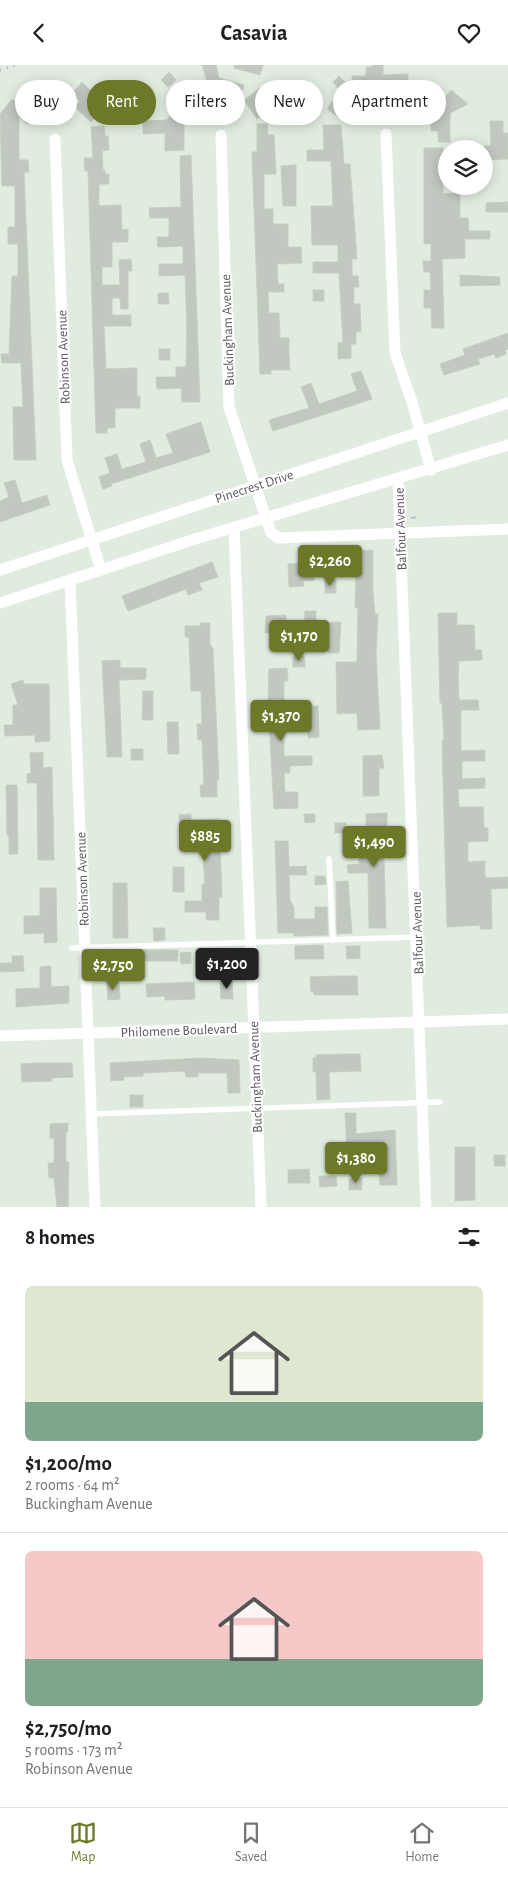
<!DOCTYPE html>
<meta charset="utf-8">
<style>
body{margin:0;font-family:"Alegreya Sans",sans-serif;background:#f6f6f6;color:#202124;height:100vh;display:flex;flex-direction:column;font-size:19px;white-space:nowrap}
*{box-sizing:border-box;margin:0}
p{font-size:16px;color:#757577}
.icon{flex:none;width:28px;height:28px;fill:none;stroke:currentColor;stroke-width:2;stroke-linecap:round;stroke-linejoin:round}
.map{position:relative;height:1142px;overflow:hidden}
.drawer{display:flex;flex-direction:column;background:#fff;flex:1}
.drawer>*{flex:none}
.banner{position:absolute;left:15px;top:15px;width:479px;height:45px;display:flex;gap:10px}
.tools{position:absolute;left:438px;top:75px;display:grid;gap:10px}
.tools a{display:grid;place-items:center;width:55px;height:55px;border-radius:50%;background:#fff;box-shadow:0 2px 12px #0003;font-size:25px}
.price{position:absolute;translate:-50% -42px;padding:0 11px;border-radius:5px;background:#6d7928;color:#fff;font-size:16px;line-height:32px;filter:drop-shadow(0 1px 2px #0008)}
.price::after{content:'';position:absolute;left:50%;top:30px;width:15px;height:11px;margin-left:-8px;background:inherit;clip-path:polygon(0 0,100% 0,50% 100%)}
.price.current{background:#222;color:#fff}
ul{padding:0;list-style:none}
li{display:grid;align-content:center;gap:10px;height:265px;padding:0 25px}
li+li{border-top:1px solid #e0e0e0}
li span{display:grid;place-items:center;height:155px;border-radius:8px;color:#555}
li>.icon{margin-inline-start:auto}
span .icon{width:90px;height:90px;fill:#fffc;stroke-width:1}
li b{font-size:21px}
h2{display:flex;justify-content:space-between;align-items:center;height:60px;padding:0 25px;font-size:21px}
.tag{padding:0 18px;border-radius:22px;background:#fff;box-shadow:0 2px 12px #0003;font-size:18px;line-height:45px}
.tag.current{background:#6d7928;color:#fff}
header{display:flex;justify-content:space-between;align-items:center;height:65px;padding:0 25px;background:#fff;font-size:22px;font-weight:700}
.dock{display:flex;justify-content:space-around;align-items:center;height:70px;border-top:1px solid #e0e0e0;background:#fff;font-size:14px;color:#757577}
.dock a{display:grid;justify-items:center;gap:2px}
.dock .current{color:#6d7928}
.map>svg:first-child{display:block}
.building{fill:#c1c8bf;stroke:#c3d0be}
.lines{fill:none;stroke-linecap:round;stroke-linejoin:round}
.path{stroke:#9fc4d5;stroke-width:2;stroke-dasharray:5 2.5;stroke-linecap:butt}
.service{stroke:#fff;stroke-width:5.5}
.minor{stroke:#fff;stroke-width:11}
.rail{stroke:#b0afb1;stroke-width:3;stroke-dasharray:1 6;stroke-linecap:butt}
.labels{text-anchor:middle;stroke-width:4;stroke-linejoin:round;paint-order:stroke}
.street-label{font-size:14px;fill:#5d5861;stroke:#fff}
</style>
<header><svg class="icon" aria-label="back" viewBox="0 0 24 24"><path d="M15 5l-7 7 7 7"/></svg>Casavia<svg class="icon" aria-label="heart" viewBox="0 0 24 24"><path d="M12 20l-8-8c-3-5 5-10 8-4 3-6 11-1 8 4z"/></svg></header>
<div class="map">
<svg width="508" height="1142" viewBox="0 0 508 1142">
<rect width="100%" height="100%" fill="#e1ece0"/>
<g class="building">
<path d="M202,0H216L219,13L244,20L241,30L218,24L195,33L191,23L207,16Z"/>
<path d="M235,0H263L260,10L234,3Z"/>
<path d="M372,0H383V10L408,9V27L385,28V23H369V29L356,30L358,31L343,55L327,44L340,25L333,17L339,11L353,26L352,11H366V2H372Z"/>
<path d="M169,7L176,15L168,22L161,15Z"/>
<path d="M82,17L91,26L87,31L102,44L91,57L75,42L80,36L72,29Z"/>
<path d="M421,21L441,38L451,25L468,39L450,48V77H438V66H431V46L422,38L418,43L409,35Z"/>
<path d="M260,23L267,33V46L257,54L244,35Z"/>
<path d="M25,27L40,38L27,59L19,52V95H28L29,107H24L36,395H14L13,342H23L21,298H2L1,289H9L12,211H18V179H8V162H15V121H2L0,49L12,34L17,38Z"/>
<path d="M182,33L191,40L184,56V85L165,86V68L143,69V56L167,55Z"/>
<path d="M293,33L296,48L284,51L281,35Z"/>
<path d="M490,56H503V68H508V94L484,95V81H491Z"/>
<path d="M257,59H267L268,70H274L276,109H264V144H273V159H288V182H301L302,198L277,199L278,219H284V227H268L269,248H279L280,273H289V289L290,305H271V309H260L252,87H257Z"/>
<path d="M323,60H341L344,99H350L357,194H352V211H358L359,222H354V239H360L361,267H356V279H351V293L338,294V278L343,277L339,208H313V197H338V180H312L311,141H333L331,96H307V85H324Z"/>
<path d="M104,61L105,71H108L109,85L102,86L103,105H105V109H109V119H99V141L121,140L122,165L128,164V177H112V202H102V220H120L119,195L131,194L132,206H128V244H121L120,233H112V250H131V261H104L106,304L137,303V331H140V343H115V363H107V368H96L88,106H85L84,93H93L91,62Z"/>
<path d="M424,83H443V129L460,128V153H468L469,166H490V174H465V193L442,194L444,263H432L431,243H424V225H431L430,207H424L423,196H431V178L424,179Z"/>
<path d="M191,90L200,337H182L181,323L157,324L156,312H176V302H186L187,263L185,210L159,211V199H183V181L158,182L157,172H169V153H150L149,143L181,142L180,91Z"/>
<path d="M296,100V141H283L281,101Z"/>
<path d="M508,137V147H486V138Z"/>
<path d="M460,210L500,212V220L460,221Z"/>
<rect x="313" y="225" width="11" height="11"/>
<path d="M158,228H168L169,239H158Z"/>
<path d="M508,268V284L505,285L506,289L496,293L494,289L478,294L480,299L444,310L440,299L465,290L463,284Z"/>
<rect x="159" y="284" width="11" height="11"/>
<path d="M361,306L372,334L273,366L269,355L309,343L301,322L311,318L319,339L357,326L351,309Z"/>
<path d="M201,357L210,387L111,419L112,421L103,424L99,412L110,408L105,393L117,389L122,404L146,397L140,379L150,375L156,393L173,388L166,369Z"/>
<path d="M15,415L22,438L47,430L50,440L0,457V436L9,432L4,418Z"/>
<path d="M373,485V528L375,549H378L376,590L380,664L358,665L357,648L337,649L336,597H357L358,543H355L356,506H353L352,492H358L357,486Z"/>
<path d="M339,487V498H328V488Z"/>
<path d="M212,497L218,512L199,518L202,525L188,530L186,524L128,546L122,531Z"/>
<path d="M303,498V503H314V515L303,516L304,521L289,522L288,499Z"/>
<rect x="325" y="515" width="11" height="13"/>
<path d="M305,546H316V558L341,557L339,588H328V578L304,579Z"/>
<path d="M438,548H457V560H474L475,585H482V595L459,596L458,612L459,635H478L479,645H461V686L485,685V696H462V714L485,713V723L458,724L459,742H483L484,763H488V776L468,777V797L485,796V813L508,812V823L491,824L492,864H480V860L447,862L442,675H444L442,638H440Z"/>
<path d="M286,550V567L265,568L266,551Z"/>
<path d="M200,558H210V579L213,584L219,715H217V732H201L200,720H204L202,675H198L197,659H202L201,626H191L189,572H185V561H200Z"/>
<path d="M304,591L305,602H293V592Z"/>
<path d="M120,595V603H146V614L119,615L122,692H107L102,596Z"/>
<path d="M287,603L288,616H284V691H312V700L290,701V708H284L285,727H298V743L274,744L268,640L269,604Z"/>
<path d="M23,615L24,619H49L50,676L35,677V670L5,671L4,660H13V640H18L11,619Z"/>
<path d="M143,626H153V655H142Z"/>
<path d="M308,641H318L319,672L308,673Z"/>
<path d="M167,657H178L179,689H168Z"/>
<rect x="131" y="684" width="12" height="11"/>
<path d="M43,687V703L52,702L54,795H38L37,718H27V709L31,708L30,688Z"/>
<path d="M382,690L384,703H379V731H363V691Z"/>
<path d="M6,720H17L18,789H9V770H7Z"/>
<path d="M387,748V762H383L386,863H369L368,808H348L347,800L359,799V772H366V749Z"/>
<path d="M191,749V755L219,754L222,832H219V855H206V847H185V836H202V819H205L202,780L180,781L179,750Z"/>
<path d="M304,749H315V757L305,758Z"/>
<rect x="335" y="758" width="11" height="10"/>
<path d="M275,776H288L289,802L306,801L307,810H289L290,835L294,843V854H315V842H327L328,870L294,871V868H278Z"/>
<rect x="173" y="802" width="11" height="25"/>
<path d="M315,811H325L326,819L315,820Z"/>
<path d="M348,816L352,868L337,869L336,817Z"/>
<path d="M113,818H127L128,873H113Z"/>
<path d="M40,823H56L57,877L44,878V868L24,869V851H40Z"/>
<path d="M153,863H165V875L154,876Z"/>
<path d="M323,880L324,894H295V881Z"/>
<path d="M346,881H360V893L347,894Z"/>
<rect x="144" y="885" width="34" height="11"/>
<path d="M191,887V898L181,899L180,888Z"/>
<path d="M12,891H23L24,906L0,907V898H12Z"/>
<path d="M51,901V922L69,921V938L16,942V924L40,923V902Z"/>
<path d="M340,911H357L358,930H314V927H311L310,912Z"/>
<path d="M232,916L233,934H221L220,917Z"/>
<path d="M107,917H119L120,934L108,935Z"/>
<path d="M194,917L195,934L165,935V931L147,932L146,919Z"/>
<path d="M343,989H360L361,1006L329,1007L330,1034L317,1035L316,1007H313V993H316V990Z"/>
<path d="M202,993L239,995L240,1028H228L227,1008H198V1012H186L185,1006L143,1008V1011L123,1012L124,1015L111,1016L110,998Z"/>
<path d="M33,998H72L73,1012L52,1013V1016L22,1017L21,999Z"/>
<rect x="130" y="1030" width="13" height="12"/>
<path d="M345,1048H356V1069L395,1065L397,1120H380L376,1078L360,1079V1085H347Z"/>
<path d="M68,1058V1067H66V1097H69L68,1142H57L54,1113H49L48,1098H54V1073H50V1059Z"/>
<path d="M455,1082H475V1135L455,1136Z"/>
<rect x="494" y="1090" width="11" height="11"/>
<path d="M309,1104L310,1118H288V1105Z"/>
<path d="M319,1111H336L337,1121L320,1122Z"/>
<path d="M362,1113V1125H349V1114Z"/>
</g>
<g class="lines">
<path class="path" d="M411,453L417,452"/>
<g class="service">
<path d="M329,794L333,875"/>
<path d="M72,883L417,872"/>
<path d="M91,1049L440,1037"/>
</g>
<g class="minor">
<path d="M386,69L395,288L412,337L431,405"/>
<path d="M221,70L229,342L271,468L279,473L508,464"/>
<path d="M55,74L67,395L101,505"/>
<path d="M398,415L426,1142"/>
<path d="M234,463L261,1142"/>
<path d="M0,505L508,338"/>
<path d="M70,515L95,1142"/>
<path d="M0,538L195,474L508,380"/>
<path d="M0,971L508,954"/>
</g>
<path class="rail" d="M0,5L15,0"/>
</g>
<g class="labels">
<g class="street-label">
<text transform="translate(227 265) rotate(-92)" y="5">Buckingham Avenue</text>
<text transform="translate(63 292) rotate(-92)" y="5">Robinson Avenue</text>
<text transform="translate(254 421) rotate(-18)" y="5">Pinecrest Drive</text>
<text transform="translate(400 464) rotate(-92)" y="5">Balfour Avenue</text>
<text transform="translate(82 814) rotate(-92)" y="5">Robinson Avenue</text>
<text transform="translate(417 868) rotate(-92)" y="5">Balfour Avenue</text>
<text transform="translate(179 965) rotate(-2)" y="5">Philomene Boulevard</text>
<text transform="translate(255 1012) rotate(-92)" y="5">Buckingham Avenue</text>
</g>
</g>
</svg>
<div class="tools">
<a><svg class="icon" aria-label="layers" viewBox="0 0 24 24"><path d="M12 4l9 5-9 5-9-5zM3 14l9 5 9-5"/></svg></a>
</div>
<b class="price" style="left:330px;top:522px">$2,260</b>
<b class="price" style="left:299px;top:597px">$1,170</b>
<b class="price" style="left:281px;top:677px">$1,370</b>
<b class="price" style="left:205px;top:797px">$885</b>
<b class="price" style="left:374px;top:803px">$1,490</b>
<b class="price current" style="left:227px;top:925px">$1,200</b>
<b class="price" style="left:113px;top:926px">$2,750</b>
<b class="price" style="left:356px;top:1119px">$1,380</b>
<div class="banner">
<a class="tag">Buy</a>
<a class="tag current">Rent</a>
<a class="tag">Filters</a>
<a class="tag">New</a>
<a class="tag">Apartment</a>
</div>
</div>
<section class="drawer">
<h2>8 homes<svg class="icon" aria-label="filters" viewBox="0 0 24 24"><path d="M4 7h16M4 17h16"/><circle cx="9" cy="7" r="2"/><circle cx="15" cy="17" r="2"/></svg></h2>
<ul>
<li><span style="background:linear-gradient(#dfe7d0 75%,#7fa58c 0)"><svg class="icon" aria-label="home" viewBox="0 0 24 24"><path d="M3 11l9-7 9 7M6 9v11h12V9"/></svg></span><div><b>$1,200/mo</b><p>2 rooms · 64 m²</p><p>Buckingham Avenue</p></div></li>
<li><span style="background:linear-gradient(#f6c9c9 70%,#7fa58c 0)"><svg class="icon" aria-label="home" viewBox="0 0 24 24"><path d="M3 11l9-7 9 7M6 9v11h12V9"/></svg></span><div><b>$2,750/mo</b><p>5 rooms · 173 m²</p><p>Robinson Avenue</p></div></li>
</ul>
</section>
<nav class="dock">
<a class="current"><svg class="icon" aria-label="map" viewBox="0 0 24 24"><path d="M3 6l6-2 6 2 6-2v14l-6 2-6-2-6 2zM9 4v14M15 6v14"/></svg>Map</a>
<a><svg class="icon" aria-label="saved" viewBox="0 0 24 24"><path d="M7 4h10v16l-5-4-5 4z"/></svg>Saved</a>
<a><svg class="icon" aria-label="home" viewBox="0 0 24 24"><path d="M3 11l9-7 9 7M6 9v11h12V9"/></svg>Home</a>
</nav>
